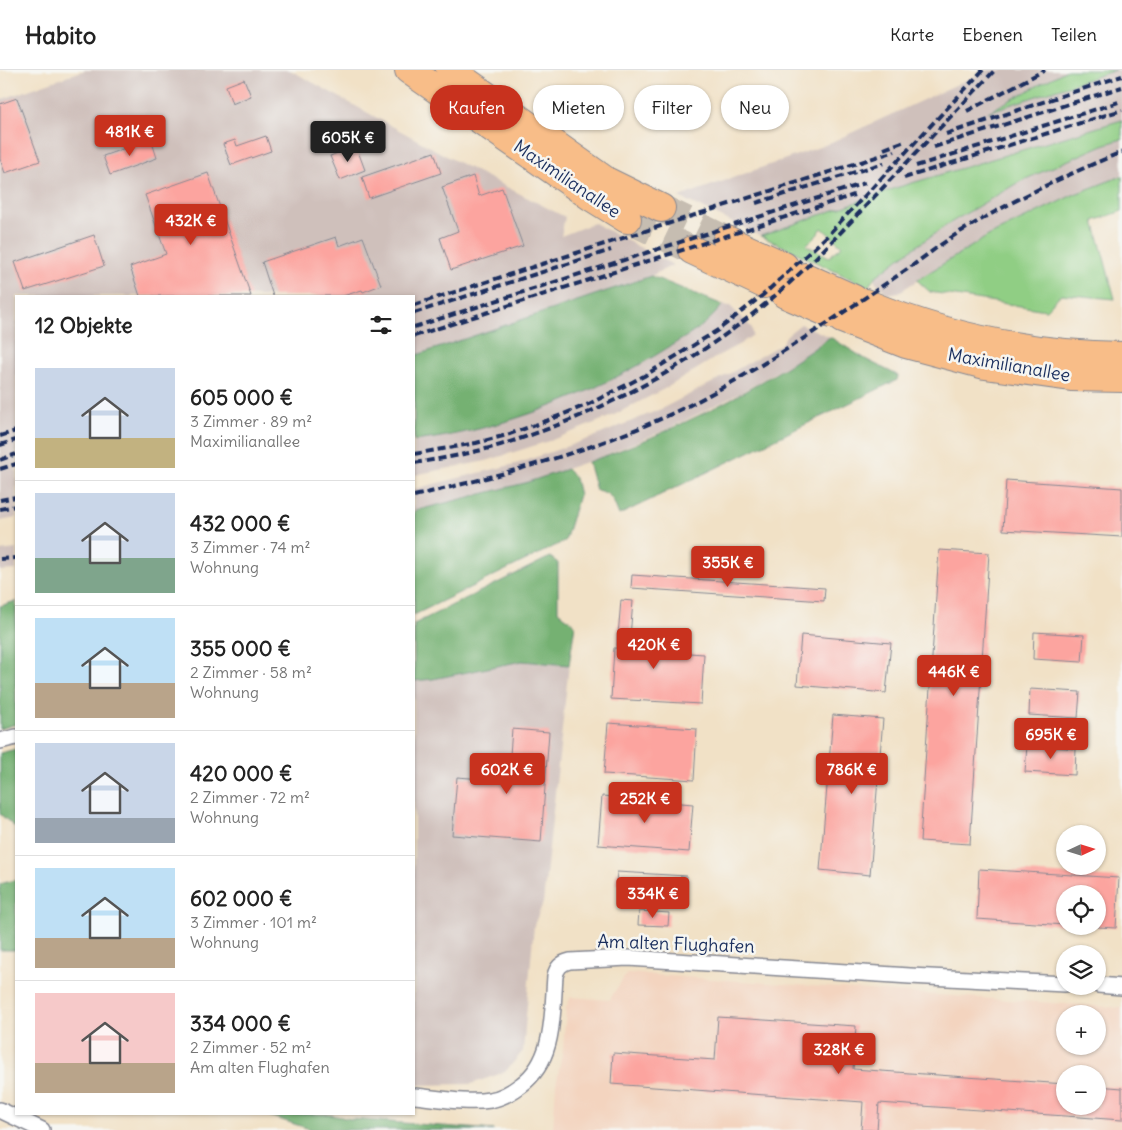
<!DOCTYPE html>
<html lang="de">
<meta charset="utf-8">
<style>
body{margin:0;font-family:Delius,sans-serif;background:#f2f2f2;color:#222;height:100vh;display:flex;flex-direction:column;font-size:19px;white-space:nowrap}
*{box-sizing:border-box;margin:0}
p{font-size:16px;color:#767676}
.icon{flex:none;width:28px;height:28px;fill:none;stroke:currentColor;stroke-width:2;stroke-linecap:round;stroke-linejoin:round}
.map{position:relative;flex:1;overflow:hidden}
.sheet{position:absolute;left:15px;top:225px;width:400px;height:820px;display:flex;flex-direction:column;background:#fff;border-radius:0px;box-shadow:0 1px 4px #0004}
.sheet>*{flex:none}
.top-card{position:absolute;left:430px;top:15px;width:475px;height:45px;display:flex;gap:10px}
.needle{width:32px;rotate:86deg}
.buttons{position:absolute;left:1056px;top:755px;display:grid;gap:10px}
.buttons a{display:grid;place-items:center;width:50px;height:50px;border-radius:50%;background:#fff;box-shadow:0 1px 4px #0004;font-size:25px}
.price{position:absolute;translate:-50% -42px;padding:0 11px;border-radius:5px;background:#c8321e;color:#fff;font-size:16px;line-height:32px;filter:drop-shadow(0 1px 2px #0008)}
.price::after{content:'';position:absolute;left:50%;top:30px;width:15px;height:11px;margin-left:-8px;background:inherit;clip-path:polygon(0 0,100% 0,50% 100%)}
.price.on{background:#222;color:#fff}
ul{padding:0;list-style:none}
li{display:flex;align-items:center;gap:15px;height:125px;padding:0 20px}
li+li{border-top:1px solid #e0e0e0}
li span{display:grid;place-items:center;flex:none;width:140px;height:100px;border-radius:0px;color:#555}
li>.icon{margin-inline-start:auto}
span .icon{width:60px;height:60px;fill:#fffc;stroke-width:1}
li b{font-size:21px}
h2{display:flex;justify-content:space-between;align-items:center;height:60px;padding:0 20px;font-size:21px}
.chip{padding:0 18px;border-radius:22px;background:#fff;box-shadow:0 1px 4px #0004;font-size:18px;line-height:45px}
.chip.on{background:#c8321e;color:#fff}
header{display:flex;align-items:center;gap:30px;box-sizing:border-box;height:70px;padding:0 25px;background:#fff;border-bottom:1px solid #e0e0e0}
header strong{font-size:24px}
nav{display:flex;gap:28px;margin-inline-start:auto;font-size:18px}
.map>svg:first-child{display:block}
.built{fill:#f3d4bf;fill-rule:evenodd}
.industrial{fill:#cfc0bb}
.green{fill:#90ce84;stroke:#567e71;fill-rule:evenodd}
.forest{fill:#74b172;stroke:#487068}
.building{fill:#fca49f}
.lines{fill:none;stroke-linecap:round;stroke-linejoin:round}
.highway-tunnel{stroke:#c6bdb1;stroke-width:28;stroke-dasharray:28 14;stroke-linecap:butt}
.street-casing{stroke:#868892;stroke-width:18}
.highway-casing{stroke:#868892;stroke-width:30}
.street{stroke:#fff;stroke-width:15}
.highway{stroke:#f8bd88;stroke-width:28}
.rail{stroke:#1b2f5e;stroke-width:4;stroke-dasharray:8 4;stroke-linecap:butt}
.labels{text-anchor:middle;stroke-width:5;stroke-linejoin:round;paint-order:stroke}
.street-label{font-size:18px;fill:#1b2f5e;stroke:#f6f6f2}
</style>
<header>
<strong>Habito</strong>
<nav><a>Karte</a><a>Ebenen</a><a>Teilen</a></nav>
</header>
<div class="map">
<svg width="1122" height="1060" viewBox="0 0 1122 1060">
<rect width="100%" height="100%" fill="#f6f6f2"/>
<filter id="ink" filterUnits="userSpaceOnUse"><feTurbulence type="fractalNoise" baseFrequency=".02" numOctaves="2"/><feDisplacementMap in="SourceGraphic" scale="10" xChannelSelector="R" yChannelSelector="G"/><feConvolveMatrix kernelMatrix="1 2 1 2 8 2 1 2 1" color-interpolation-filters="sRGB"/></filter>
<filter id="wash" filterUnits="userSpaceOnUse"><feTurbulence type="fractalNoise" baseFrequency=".0096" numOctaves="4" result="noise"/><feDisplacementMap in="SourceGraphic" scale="20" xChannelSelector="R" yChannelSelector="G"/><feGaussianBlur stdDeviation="1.12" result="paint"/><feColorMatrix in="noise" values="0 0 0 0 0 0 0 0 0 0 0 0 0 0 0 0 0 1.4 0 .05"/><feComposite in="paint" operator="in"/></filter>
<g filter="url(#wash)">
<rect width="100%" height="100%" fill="#f1e1c6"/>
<path class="built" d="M627,903L1122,938V1060H553L556,1014L563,980L566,937L571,927L609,930ZM1065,944H1098V976H1065ZM1065,1004H1098V1036H1065Z"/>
<g class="industrial">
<path d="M85,0H290L450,88L565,147L561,166L594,153L673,195L651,206L414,286V226H16V448L0,451V30Z"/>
<path d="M988,0H1067L992,41L1116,0H1122V50L899,117L761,166L679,127L825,75Z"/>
<path d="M1122,69V106L1075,124L988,166L899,222L887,224L875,211V207L902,186L950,153L1019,112L1103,75Z"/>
<path d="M723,235L730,236L752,258L753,265L740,274L723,283L668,317L612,346L552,370L486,391L414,405V371L541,339L598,316L652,288L703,255Z"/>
<path d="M801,254L830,267L807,284L740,323L670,358L598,388L525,413L414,441V419L519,393L591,368L661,339L729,304L781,274L787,265Z"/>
<path d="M16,479V500L0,501V481Z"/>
<path d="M522,591L569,595L543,833L534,855L523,981L505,1002L471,1014L414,1015V611L433,609Z"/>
</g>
<g class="green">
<path d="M1067,0H1116L988,42Z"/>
<path d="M1122,50V69L1103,75L1019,112L950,153L902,186L875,207L868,217L761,166L899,117ZM822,158L842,176L829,187L806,175L817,165Z"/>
<path d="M1122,106V141L1094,151L1115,229L1061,224L1046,240L930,222L917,210L988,166L1075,124Z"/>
</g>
<g class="forest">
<path d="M651,206L723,235C717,241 711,249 704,254C694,263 680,270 669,277C596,324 500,361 414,371V286Z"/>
<path d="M830,267L867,290L895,304L898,306L897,310L619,445C613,431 613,423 596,420L588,392C669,364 761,318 830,267Z"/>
<path d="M567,399L575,408L579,425L565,471L414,545V441L525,413Z"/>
<path d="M550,487L558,493V541L575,555L569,595L522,591L433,609L414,611V554Z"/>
<path d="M16,531V654L0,659V536Z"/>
<path d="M16,679V758L0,744V683Z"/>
<path d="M15,810L16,814V880H0V814Z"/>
<path d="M263,1044H326L351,1049L494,1060H313Z"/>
</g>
<g id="blocks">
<g class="building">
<path d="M244,9L251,26L232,34L226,16Z"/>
<path d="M17,28L40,91L5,103L0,89V34Z"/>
<path d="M266,66L271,81L231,95L223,74L235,70L237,76Z"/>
<path d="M151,69L157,88L110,105L103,86Z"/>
<path d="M356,76L365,100L340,110L330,86Z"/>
<path d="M434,82L441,103L369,128L362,107Z"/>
<path d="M208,103L251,226H140L130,197L166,184L145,125Z"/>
<path d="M473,106L479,126L502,118L523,176L451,200L440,168L458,161L442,117Z"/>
<path d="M94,165L104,196L25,221L15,192Z"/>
<path d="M336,167L339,176L363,167L381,215L363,222L362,220L343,226H273L262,192Z"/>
<path d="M1006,410L1122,418V467L1003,460Z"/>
<path d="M939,480L989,483L970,774L920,771Z"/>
<path d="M632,505L825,518L824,531L631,518Z"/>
<path d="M621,530L633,531L629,579L704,584L701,634L611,629L614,578H617Z"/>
<path d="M1034,562L1084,565L1082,592L1033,589Z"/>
<path d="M801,565L891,573L886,623L797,615Z"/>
<path d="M1030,619L1080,622L1078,648L1029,645Z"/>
<path d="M833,645L883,649L870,805L820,800Z"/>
<path d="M608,653L697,659L694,710L604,704Z"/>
<path d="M512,659L549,662L541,772L452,765L457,707L508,711Z"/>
<path d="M1027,675L1076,679L1075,705L1025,702Z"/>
<path d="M602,726L693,734L689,782L598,775Z"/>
<path d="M979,799L1119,808L1116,858L1098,857V824H1065V855L977,849Z"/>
<path d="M617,802L687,806L686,819L616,814Z"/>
<path d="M639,841L669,843L668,856L638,855Z"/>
<path d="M718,947L856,956L853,999L1065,1014V1036H1098V1016L1122,1018V1050L879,1033L877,1060H861L863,1032L611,1014L613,983L715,990Z"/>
</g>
</g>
</g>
<g filter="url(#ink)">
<use href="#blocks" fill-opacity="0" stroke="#868892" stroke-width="1"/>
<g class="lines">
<g class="highway-tunnel">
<path d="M661,138L727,170"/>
<path d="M627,149L692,180"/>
</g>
<g class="street-casing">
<g id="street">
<path d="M0,671L16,667"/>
<path d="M1098,915L1122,917"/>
<path d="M414,1026C438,1028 466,1034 490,1030C502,1028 512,1022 521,1015C555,990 552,945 555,906C557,897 561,893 570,891L628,888L910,906L1065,914"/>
<path d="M0,1040L42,1060"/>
</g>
</g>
<g class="highway-casing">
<g id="highway">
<path d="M409,0L590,126L627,149"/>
<path d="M450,0L606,111L661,138"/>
<path d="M727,170L784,196"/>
<path d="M692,180L764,214"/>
<path d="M805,207L854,229"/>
<path d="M785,224L831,244"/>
<path d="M865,233C947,267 1033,285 1122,286"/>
<path d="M842,249L906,274L985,295L1071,307L1122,308"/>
</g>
</g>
<use href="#street" class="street"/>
<use href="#highway" class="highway"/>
<g class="rail">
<path d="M967,41L1045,0"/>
<path d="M946,64L1122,6"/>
<path d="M934,77L1122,17"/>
<path d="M884,79L905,71"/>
<path d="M916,96L1122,31"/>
<path d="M904,108L1122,40"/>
<path d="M756,133L884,93"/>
<path d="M414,235L895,81"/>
<path d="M414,243L611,180"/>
<path d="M414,257L865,113"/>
<path d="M414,266L854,125"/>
<path d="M0,366L16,361"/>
<path d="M0,375L16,370"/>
<path d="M414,384L476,373L507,365L546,351L589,334L644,306L718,260L763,225L826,167L983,0"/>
<path d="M0,390L16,384"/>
<path d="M414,393C446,388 479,382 510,372C604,342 695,293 770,230C808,198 841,162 875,126C915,84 955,42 995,0"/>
<path d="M0,399L16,394"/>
<path d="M414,426C518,401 624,373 718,320C783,284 844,242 906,200C925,187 944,171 965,159C1015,129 1068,104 1122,82"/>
<path d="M0,430L16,427"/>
<path d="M0,439L16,436"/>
<path d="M0,489L16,488"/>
</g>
</g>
</g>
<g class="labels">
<g class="street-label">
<text transform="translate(567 109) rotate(34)" y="6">Maximilianallee</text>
<text transform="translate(1009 295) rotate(10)" y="6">Maximilianallee</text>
<text transform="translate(676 874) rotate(2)" y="6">Am alten Flughafen</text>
</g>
</g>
</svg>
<div class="buttons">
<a><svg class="needle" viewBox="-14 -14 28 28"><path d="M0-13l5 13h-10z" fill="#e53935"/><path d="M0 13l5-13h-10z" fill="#767676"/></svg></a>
<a><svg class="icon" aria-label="locate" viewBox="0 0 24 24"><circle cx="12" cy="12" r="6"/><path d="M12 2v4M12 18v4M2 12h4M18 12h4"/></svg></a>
<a><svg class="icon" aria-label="layers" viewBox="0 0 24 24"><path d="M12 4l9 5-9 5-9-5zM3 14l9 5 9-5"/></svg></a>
<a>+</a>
<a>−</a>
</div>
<b class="price" style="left:130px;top:87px">481K €</b>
<b class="price on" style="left:348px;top:93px">605K €</b>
<b class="price" style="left:191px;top:176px">432K €</b>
<b class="price" style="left:728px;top:518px">355K €</b>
<b class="price" style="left:654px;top:600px">420K €</b>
<b class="price" style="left:954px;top:627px">446K €</b>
<b class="price" style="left:1051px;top:690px">695K €</b>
<b class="price" style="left:507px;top:725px">602K €</b>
<b class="price" style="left:852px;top:725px">786K €</b>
<b class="price" style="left:645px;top:754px">252K €</b>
<b class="price" style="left:653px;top:849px">334K €</b>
<b class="price" style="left:839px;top:1005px">328K €</b>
<div class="top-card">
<a class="chip on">Kaufen</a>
<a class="chip">Mieten</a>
<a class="chip">Filter</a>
<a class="chip">Neu</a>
</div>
<section class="sheet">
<h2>12 Objekte<svg class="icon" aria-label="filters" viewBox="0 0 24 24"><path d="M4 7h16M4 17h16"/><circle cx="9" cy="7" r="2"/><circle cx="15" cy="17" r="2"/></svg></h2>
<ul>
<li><span style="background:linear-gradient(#c9d6e8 70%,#c2b280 0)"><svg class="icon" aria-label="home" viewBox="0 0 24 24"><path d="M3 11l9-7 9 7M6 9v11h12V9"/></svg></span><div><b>605 000 €</b><p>3 Zimmer · 89 m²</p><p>Maximilianallee</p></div></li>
<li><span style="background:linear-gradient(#c9d6e8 65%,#7fa58c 0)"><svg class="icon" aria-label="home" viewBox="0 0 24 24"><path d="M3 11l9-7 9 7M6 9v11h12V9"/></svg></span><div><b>432 000 €</b><p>3 Zimmer · 74 m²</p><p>Wohnung</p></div></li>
<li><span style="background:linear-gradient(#bfe0f5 65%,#b9a48a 0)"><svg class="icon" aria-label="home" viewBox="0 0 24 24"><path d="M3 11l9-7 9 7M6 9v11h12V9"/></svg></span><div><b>355 000 €</b><p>2 Zimmer · 58 m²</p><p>Wohnung</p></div></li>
<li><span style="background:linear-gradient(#c9d6e8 75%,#9aa5b1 0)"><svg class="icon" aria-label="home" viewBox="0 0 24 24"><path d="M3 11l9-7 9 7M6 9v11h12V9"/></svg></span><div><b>420 000 €</b><p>2 Zimmer · 72 m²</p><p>Wohnung</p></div></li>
<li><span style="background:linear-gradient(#bfe0f5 70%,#b9a48a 0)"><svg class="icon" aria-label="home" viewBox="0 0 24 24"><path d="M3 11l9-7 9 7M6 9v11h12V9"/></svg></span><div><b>602 000 €</b><p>3 Zimmer · 101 m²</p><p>Wohnung</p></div></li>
<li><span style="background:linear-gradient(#f6c9c9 70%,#b9a48a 0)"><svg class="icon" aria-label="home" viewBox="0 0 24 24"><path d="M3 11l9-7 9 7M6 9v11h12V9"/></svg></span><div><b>334 000 €</b><p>2 Zimmer · 52 m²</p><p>Am alten Flughafen</p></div></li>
</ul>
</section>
</div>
